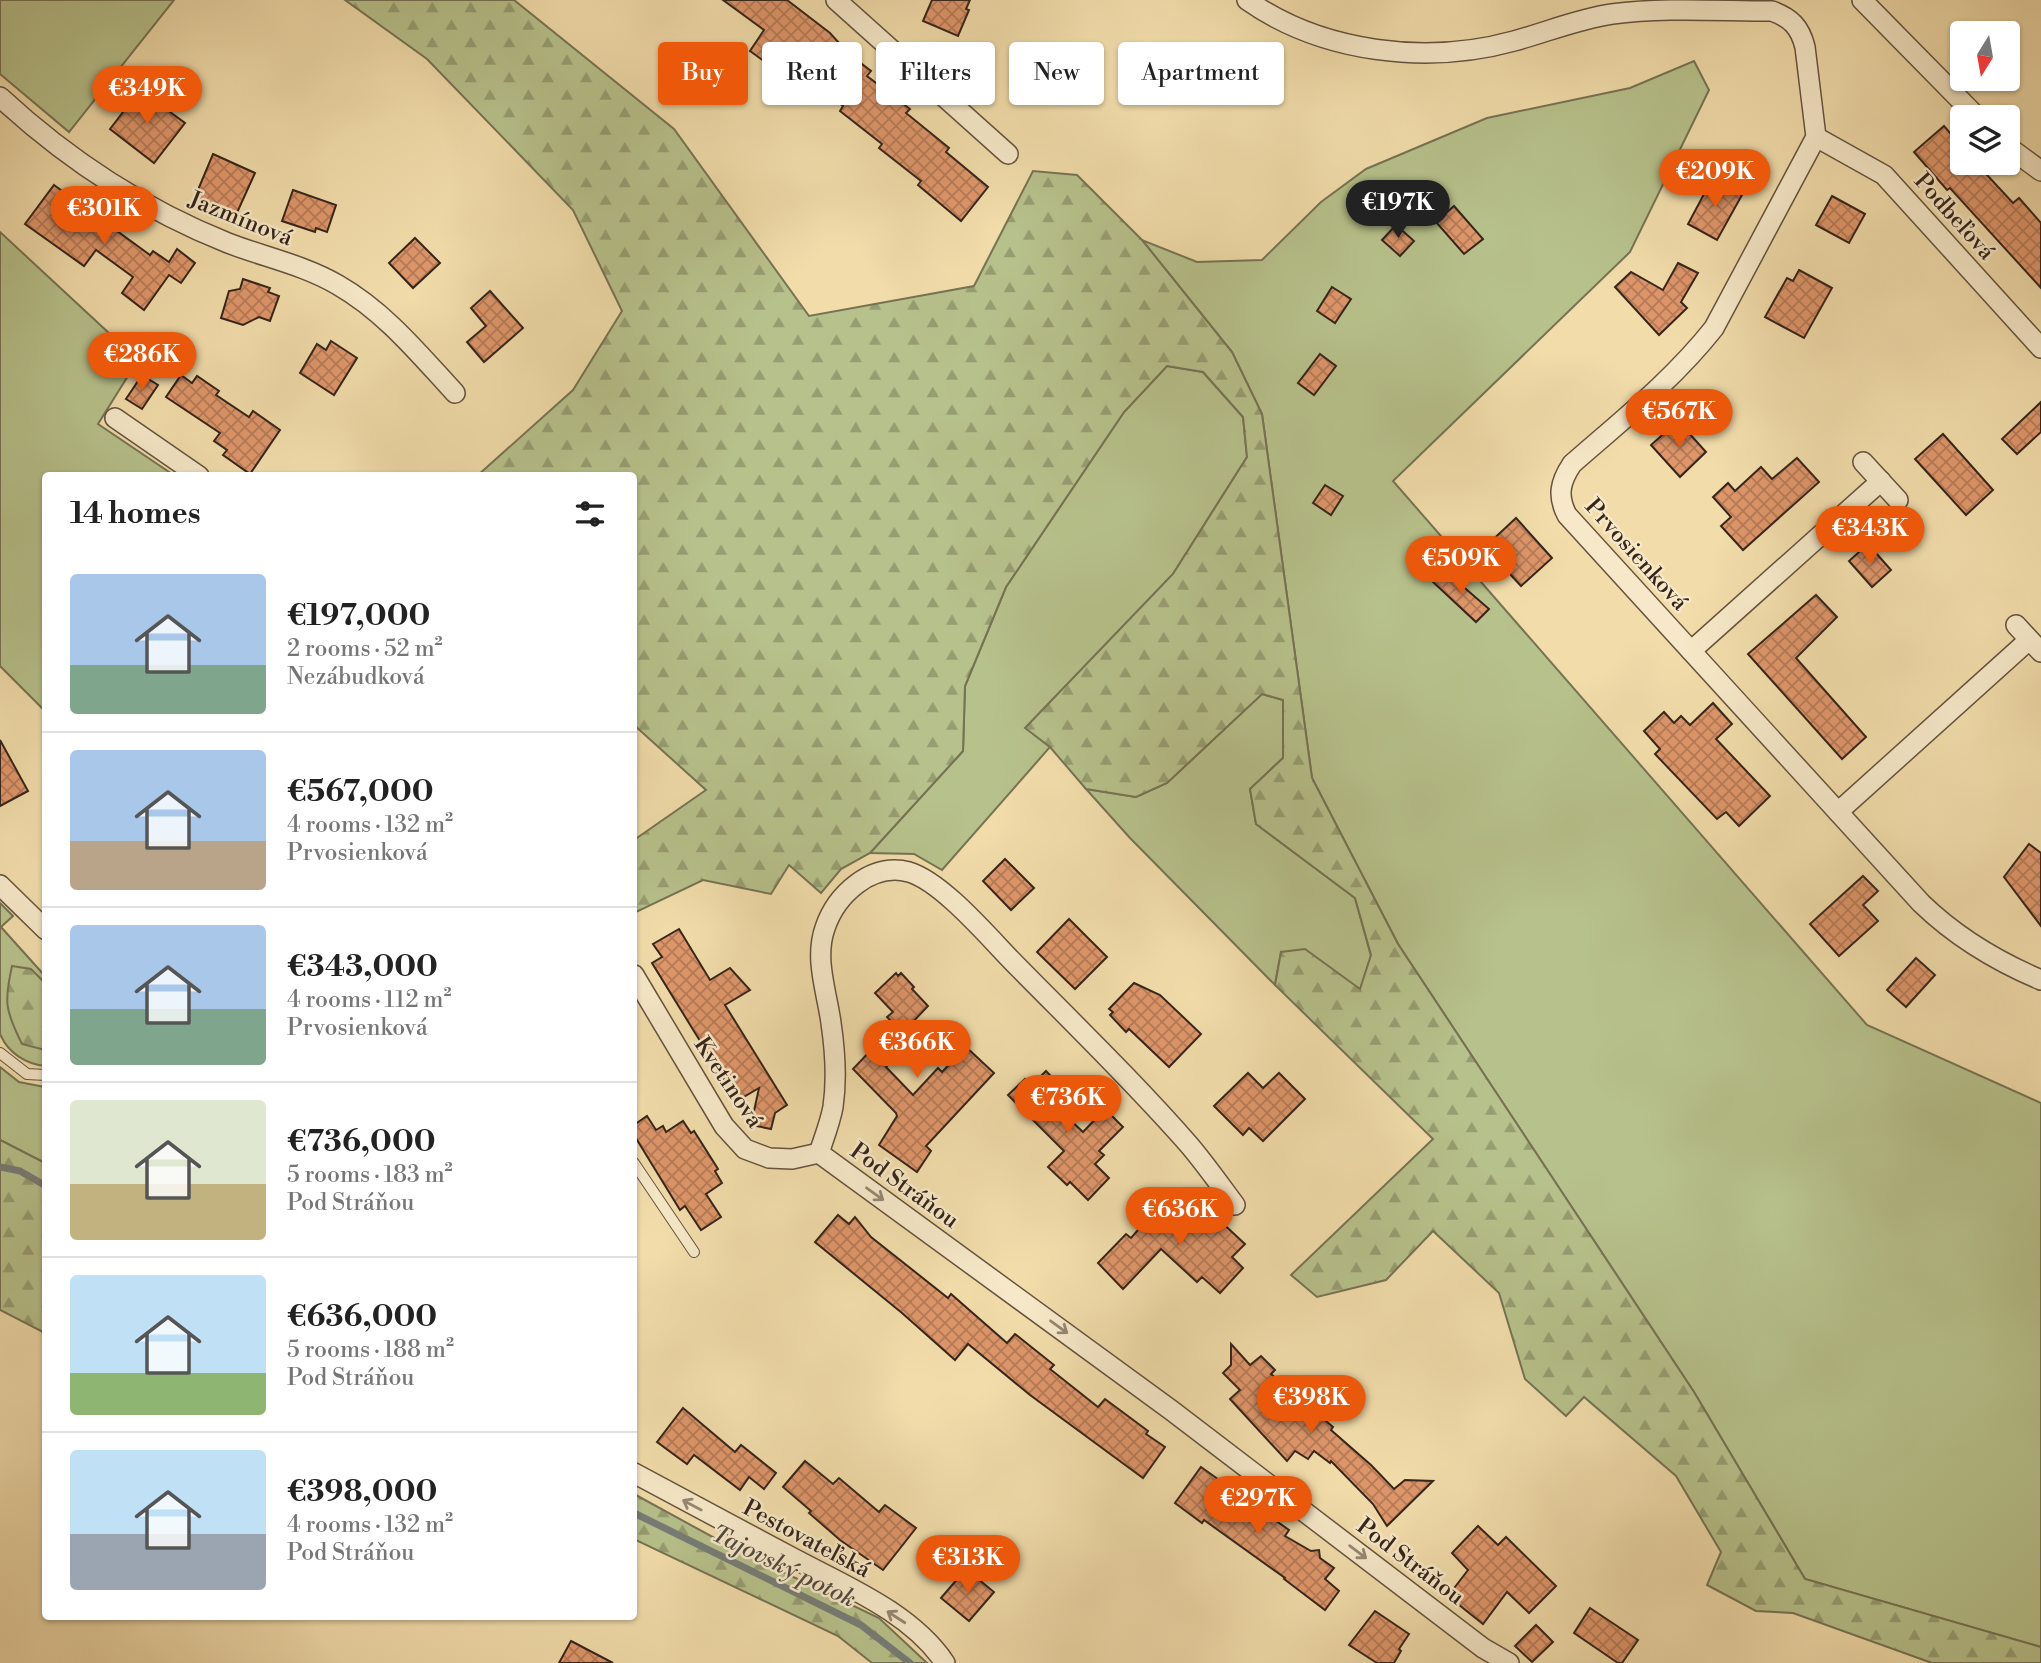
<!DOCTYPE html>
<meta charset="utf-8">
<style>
body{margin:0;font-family:"Libre Bodoni",serif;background:#f2f2f2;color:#222;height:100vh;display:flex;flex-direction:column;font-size:26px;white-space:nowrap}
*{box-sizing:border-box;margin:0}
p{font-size:23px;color:#767676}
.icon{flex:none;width:38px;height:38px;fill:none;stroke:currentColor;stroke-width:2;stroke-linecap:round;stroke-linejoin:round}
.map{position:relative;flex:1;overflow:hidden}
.panel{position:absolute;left:42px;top:472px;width:595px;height:1148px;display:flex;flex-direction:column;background:#fff;border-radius:7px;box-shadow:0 2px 5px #0004}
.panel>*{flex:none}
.banner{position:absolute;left:658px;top:42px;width:665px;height:63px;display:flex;gap:14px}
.needle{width:46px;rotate:191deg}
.fabs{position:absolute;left:1950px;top:21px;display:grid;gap:14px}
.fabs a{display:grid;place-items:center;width:70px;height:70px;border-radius:7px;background:#fff;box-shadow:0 2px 5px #0004;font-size:35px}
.price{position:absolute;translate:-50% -60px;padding:0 16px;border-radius:24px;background:#ea580c;color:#fff;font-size:23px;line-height:46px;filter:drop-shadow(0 2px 4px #0008)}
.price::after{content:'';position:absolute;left:50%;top:42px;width:21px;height:16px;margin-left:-10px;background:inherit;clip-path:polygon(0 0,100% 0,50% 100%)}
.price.on{background:#222;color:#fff}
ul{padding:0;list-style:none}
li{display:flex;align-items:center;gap:21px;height:175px;padding:0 28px}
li+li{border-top:2px solid #e0e0e0}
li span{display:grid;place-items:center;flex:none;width:196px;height:140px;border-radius:7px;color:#555}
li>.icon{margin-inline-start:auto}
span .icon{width:84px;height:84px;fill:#fffc;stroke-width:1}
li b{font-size:30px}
h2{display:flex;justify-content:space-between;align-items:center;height:84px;padding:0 28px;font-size:30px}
.pill{padding:0 24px;border-radius:7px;background:#fff;box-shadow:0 2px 5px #0004;font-size:24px;line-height:63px}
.pill.on{background:#ea580c;color:#fff}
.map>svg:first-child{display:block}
.green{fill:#b7c18b;stroke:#767353;stroke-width:2}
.forest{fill:url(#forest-firs);stroke:#767353;stroke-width:2}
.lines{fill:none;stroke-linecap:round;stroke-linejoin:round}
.stream{stroke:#777d77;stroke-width:7}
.building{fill:url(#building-cross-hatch);stroke:#36251b;stroke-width:2}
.service-casing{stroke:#65533f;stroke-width:12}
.minor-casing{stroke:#65533f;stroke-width:22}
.service{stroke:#f6e8c8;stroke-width:10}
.minor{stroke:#f6e8c8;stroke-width:19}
.oneway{stroke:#968672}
.labels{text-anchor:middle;stroke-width:5;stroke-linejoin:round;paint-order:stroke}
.street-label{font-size:23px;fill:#36251b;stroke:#f6e8c8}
.water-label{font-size:24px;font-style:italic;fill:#514a42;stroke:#f6e8c8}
</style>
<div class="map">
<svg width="2041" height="1663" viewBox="0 0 2041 1663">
<defs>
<pattern id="forest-firs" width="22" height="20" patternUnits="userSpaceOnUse" patternTransform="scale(1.75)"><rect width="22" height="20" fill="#b7c18b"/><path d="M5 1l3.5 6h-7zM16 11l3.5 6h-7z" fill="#969d71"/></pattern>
<pattern id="building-cross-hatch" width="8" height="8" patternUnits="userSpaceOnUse" patternTransform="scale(1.75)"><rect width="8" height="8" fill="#de966a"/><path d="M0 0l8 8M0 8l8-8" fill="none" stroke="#b57a56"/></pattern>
</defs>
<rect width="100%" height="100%" fill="#f1dcaa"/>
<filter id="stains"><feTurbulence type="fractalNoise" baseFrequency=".00286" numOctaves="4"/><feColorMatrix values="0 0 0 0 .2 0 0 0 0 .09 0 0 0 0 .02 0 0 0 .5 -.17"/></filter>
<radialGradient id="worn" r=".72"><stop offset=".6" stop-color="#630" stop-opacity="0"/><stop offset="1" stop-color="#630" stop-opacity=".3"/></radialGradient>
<g class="green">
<path d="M0,0H174L69,132L0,74Z"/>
<path d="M1694,61L1709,90L1630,252L1393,481L1867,1025L2041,1103V1647L1805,1579L1694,1392L1398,944L1312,778L1262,414L1232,352L1142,240L1197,262L1262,260L1321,202L1366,169L1487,118L1630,88Z"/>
<path d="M0,232L138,360L98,424L175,476H46L45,711L0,666Z"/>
<path d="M1167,366L1203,372L1243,417L1247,457L1173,574L1026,728L1050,747L942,870L914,854L870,853L963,751L965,686L1006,587L1124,412Z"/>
<path d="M1262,694L1283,700V758L1250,789L1256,824L1355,898L1371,956L1360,990L1281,952L1275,985L1130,838L1086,789L1136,797L1167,783Z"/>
<path d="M0,903L13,916L1,927L45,976V1066C26,1064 8,1053 0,1034Z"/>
<path d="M0,1067L19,1082L45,1087V1163L0,1140Z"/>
</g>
<g class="forest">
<path d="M345,0H514L674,129L809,316L974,286L1033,171L1077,175L1142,240L1232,352L1262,414L1312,778L1398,944L1694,1392L1805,1579L2041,1647V1663H1932L1793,1613L1756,1611L1707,1585L1721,1552L1676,1476L1584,1397L1566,1416L1525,1379L1499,1293L1433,1231L1386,1280L1317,1297L1291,1275L1433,1139L1275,985L1281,952L1305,949L1360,989L1371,955L1355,898L1256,824L1250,789L1283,758V700L1262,694L1167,783L1136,797L1086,789L1050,747L1025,728L1173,574L1247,457L1243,417L1203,372L1167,366L1124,412L1006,587L965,686L963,751L870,853L841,869L821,893L789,865L771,894L703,880L634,913V840L706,790L634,725V476H477L573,390L622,311L573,210L427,59Z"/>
<path d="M12,966L31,969L45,983V1050L22,1044C5,1010 4,1002 12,966Z"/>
<path d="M0,1140L45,1163V1333L0,1310Z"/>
<path d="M634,1494L731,1547L879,1618L927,1663H872L838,1636L636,1540L634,1541Z"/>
</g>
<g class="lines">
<g class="stream">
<path d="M0,1167L20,1171L46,1186"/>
<path d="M634,1513L861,1625L910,1663"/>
</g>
</g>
<g class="building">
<path d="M723,0H787L830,33L849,54L871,71L867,76L910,109L906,113L949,148L946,152L988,187L961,221L918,185L921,181L879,148L882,144L840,111L843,106L822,89L777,53L768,64L750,51L764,30Z"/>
<path d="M932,0H970L966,9L969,10L958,36L923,21Z"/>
<path d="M140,90L185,123L154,163L110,129Z"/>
<path d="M1944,126L1962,147V163H1976L2013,203L2019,198L2041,223V288L1950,188L1947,190L1914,152Z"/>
<path d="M213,154L255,173L236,215L195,197Z"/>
<path d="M1712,179L1742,195L1717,240L1688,224Z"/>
<path d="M54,185L150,255L153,251L169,262L177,249L195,263L181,283L169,275L144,310L122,293L133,277L96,250L84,266L25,224Z"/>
<path d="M293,190L336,205L327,232L316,228L315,232L282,221Z"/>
<path d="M1832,196L1865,214L1849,243L1816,225Z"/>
<path d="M1454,206L1483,239L1464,254L1436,222Z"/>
<path d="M1396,225L1414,241L1400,256L1382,240Z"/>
<path d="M415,238L440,263L413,288L389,263Z"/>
<path d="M1678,263L1698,273L1681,302L1687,308L1659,335L1615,287L1631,272L1663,290Z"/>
<path d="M1799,270L1832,288L1804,338L1765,317L1787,278L1793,281Z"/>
<path d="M243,279L270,288L268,292L279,296L270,321L259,317L243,325L221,318L229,291L240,289Z"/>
<path d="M1332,287L1351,299L1335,323L1317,311Z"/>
<path d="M490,291L523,328L484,362L467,342L486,326L471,308Z"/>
<path d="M331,341L357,358L334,395L300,373L317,344L326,350Z"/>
<path d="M1320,354L1336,366L1314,395L1298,383Z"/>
<path d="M142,375L158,385L142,409L126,399Z"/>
<path d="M181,375L192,383L197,376L219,391L216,395L249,417L253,411L280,430L250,474L223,455L227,450L214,441L220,433L166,397Z"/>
<path d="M2041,402V432L2017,454L2002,439Z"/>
<path d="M1678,421L1706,452L1680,477L1651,445Z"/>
<path d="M1943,434L1993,490L1966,515L1915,459Z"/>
<path d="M1797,458L1819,482L1743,550L1721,526L1731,517L1713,497L1728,483L1735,491L1761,467L1772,479Z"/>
<path d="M1325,485L1343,496L1331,515L1313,503Z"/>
<path d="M1516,518L1552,558L1521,586L1485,547Z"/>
<path d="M1868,544L1891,570L1872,587L1849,561Z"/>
<path d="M1444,570L1489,609L1476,622L1433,582Z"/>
<path d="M1816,595L1837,617L1796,658L1866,737L1842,759L1748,654Z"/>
<path d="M1713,703L1732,724L1716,739L1770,796L1739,826L1726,812L1717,819L1655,754L1660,749L1644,731L1664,712L1674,723L1681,716L1690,725Z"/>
<path d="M0,740L28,791L0,806Z"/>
<path d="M2029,844L2041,853V926L2004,877Z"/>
<path d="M1005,859L1034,888L1011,910L983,881Z"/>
<path d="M1863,876L1878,891L1863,905L1878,921L1839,956L1810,924Z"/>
<path d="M1069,919L1107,957L1075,989L1037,952Z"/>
<path d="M679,929L710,980L730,968L750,990L725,1005L787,1105L775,1113L771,1129L751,1125L759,1088L737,1101L652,963L662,957L653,944Z"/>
<path d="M1916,958L1935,975L1906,1007L1887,990Z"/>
<path d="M896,973L898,976L901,973L914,987L912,989L928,1006L909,1026L918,1036L886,1067L913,1095L938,1068L942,1072L966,1047L994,1073L926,1146L931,1151L917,1172L879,1145L897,1116L896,1113L853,1069L895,1025L887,1017L893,1012L875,993Z"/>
<path d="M1134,983L1160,995L1201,1034L1169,1067L1129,1029L1126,1032L1110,1015L1113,1012L1109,1009Z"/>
<path d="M1046,1071L1062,1088L1050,1101L1083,1132L1105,1109L1123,1127L1099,1151L1104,1155L1095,1164L1109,1178L1088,1200L1070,1182L1067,1185L1048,1167L1064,1151L1008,1095L1025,1079L1031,1086Z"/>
<path d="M1248,1073L1263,1088L1279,1073L1305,1099L1263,1141L1249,1128L1243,1135L1214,1106Z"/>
<path d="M647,1116L656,1130L663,1126L666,1132L683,1121L691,1133L694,1131L718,1169L715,1171L722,1183L706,1194L721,1217L701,1230L685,1206L680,1210L634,1135V1125Z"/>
<path d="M1189,1192L1245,1244L1232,1257L1243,1268L1220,1293L1202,1277L1197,1282L1161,1249L1123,1289L1098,1263L1126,1234L1131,1238L1147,1220L1154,1227Z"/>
<path d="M838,1215L849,1224L855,1217L871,1237L948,1298L951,1294L1007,1343L1015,1334L1054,1365L1050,1369L1098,1407L1105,1399L1148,1431L1146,1434L1165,1447L1143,1478L1030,1395L968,1344L955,1360L902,1313L815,1242Z"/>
<path d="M1231,1344L1250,1365L1261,1356L1275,1370L1271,1374L1280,1382L1278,1385L1311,1414L1314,1411L1333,1427L1331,1430L1371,1465L1394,1489L1405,1480L1433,1481L1387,1526L1373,1504L1331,1461L1330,1463L1314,1451L1308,1459L1295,1451L1287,1461L1230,1399L1240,1390L1223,1373L1231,1365Z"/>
<path d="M683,1408L735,1452L741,1445L776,1473L764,1489L749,1477L740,1490L694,1455L687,1464L657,1442Z"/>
<path d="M805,1461L833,1484L839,1478L879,1512L885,1505L916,1528L883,1570L840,1540L809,1513L811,1511L783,1487Z"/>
<path d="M1201,1467L1289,1530L1285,1536L1311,1551L1319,1550L1320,1558L1334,1568L1325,1579L1339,1591L1325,1610L1284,1579L1285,1578L1204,1520L1202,1523L1175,1503Z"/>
<path d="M1478,1526L1498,1545L1506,1537L1556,1586L1529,1613L1507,1592L1483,1624L1448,1596L1468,1570L1452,1553Z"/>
<path d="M966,1569L994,1592L969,1621L941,1598Z"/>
<path d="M1590,1608L1638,1640L1622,1663H1618L1574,1633Z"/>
<path d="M1375,1611L1409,1634L1399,1649L1401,1651L1394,1663H1377L1349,1645Z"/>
<path d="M1536,1625L1553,1642L1532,1662L1515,1646Z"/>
<path d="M571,1641L613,1663H559Z"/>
</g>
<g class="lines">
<g class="service-casing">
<g id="service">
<path d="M0,1053L27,1074L46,1075"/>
<path d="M634,1163L694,1252"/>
</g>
</g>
<g class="minor-casing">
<g id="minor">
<path d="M836,0L1008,154"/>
<path d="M1247,0C1322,53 1427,65 1514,41C1547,32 1578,19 1612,14C1665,7 1719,11 1772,11C1791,18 1800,27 1805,47L1816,137L1714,328C1673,380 1621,421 1572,464C1560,482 1557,496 1567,515L1921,903C1957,938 1996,961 2041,980"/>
<path d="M1862,0L1977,117"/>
<path d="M0,97C67,159 143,209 228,243C264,257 304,265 338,285C385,312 419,354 455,393"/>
<path d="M1816,137L1884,175L2041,348"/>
<path d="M2007,146L2041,171"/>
<path d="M115,418L199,476"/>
<path d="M1863,462L1898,500"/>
<path d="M2016,625L2041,652"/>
<path d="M1691,651L1881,481"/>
<path d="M1838,812L2029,640"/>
<path d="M0,885L46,930"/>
<path d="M634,975L724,1126L745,1149L769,1158L792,1159L819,1153"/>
<path d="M819,1153L1171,1410L1483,1648L1509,1663"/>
<path d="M819,1153C824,1138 830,1123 833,1107C837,1080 835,1050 831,1023C827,992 814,959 825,928C836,895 871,862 909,872C943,882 991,940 1017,966C1075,1025 1135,1083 1190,1146C1206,1165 1220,1185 1235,1205"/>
<path d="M634,1473C686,1501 738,1529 791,1557C843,1585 911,1612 945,1663"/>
</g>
</g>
<use href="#service" class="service"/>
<use href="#minor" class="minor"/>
</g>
<defs><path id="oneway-shaft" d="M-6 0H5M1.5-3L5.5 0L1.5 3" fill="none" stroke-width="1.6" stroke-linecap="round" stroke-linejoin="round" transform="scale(1.75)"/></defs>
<g class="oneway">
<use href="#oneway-shaft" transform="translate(875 1194) rotate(36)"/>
<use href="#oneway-shaft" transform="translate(1059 1327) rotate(36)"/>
<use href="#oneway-shaft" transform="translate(692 1505) rotate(-152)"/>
<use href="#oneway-shaft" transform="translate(1358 1552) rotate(37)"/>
<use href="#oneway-shaft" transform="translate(896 1617) rotate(-147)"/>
</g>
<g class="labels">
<g class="street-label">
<text transform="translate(1955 216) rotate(48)" y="8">Podbeľová</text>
<text transform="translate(241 218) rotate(22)" y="8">Jazmínová</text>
<text transform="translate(1637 554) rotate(48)" y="8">Prvosienková</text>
<text transform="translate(729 1082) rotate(56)" y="8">Kvetinová</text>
<text transform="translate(905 1185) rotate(36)" y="8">Pod Stráňou</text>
<text transform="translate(807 1538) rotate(28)" y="8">Pestovateľská</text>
<text transform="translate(1411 1561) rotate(37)" y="8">Pod Stráňou</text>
</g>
<g class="water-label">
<text transform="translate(784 1566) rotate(26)" y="8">Tajovský potok</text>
</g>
</g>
<rect width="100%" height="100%" filter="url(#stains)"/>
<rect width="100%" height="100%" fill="url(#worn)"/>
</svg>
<div class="fabs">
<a><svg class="needle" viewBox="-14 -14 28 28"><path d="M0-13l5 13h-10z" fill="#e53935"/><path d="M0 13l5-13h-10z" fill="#767676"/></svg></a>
<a><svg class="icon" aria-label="layers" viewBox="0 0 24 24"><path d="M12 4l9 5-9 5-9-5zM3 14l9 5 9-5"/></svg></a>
</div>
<b class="price" style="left:147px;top:126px">€349K</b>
<b class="price" style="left:1715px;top:209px">€209K</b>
<b class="price on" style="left:1398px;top:240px">€197K</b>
<b class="price" style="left:104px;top:246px">€301K</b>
<b class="price" style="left:142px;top:392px">€286K</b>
<b class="price" style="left:1679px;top:449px">€567K</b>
<b class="price" style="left:1870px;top:566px">€343K</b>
<b class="price" style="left:1461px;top:596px">€509K</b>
<b class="price" style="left:917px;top:1080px">€366K</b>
<b class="price" style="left:1068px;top:1135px">€736K</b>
<b class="price" style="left:1180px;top:1247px">€636K</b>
<b class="price" style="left:1311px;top:1435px">€398K</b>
<b class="price" style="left:1258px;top:1536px">€297K</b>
<b class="price" style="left:968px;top:1595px">€313K</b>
<div class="banner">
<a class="pill on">Buy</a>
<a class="pill">Rent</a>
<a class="pill">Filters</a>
<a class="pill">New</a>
<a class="pill">Apartment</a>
</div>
<section class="panel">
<h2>14 homes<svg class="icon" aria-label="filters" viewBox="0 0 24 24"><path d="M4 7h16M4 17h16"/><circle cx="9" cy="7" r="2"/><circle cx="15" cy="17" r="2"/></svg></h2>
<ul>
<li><span style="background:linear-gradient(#a9c7e8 65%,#7fa58c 0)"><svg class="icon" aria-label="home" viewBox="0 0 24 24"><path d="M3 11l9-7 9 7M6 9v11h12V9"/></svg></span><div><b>€197,000</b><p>2 rooms · 52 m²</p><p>Nezábudková</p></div></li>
<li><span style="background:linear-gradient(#a9c7e8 65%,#b9a48a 0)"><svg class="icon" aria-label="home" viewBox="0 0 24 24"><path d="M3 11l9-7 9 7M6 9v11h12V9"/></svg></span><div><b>€567,000</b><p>4 rooms · 132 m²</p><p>Prvosienková</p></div></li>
<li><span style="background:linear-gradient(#a9c7e8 60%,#7fa58c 0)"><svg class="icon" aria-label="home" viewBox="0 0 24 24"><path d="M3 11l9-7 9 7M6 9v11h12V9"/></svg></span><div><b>€343,000</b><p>4 rooms · 112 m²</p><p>Prvosienková</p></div></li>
<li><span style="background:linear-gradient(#dfe7d0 60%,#c2b280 0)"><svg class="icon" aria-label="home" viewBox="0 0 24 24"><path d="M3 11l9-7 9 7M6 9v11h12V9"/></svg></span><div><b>€736,000</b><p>5 rooms · 183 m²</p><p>Pod Stráňou</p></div></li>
<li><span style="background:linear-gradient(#bfe0f5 70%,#8fb573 0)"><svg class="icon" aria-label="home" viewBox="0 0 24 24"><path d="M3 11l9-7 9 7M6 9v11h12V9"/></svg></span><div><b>€636,000</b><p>5 rooms · 188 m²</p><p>Pod Stráňou</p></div></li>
<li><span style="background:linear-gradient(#bfe0f5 60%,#9aa5b1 0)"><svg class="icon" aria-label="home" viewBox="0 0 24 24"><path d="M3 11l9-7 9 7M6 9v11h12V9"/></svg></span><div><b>€398,000</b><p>4 rooms · 132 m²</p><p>Pod Stráňou</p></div></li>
</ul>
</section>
</div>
